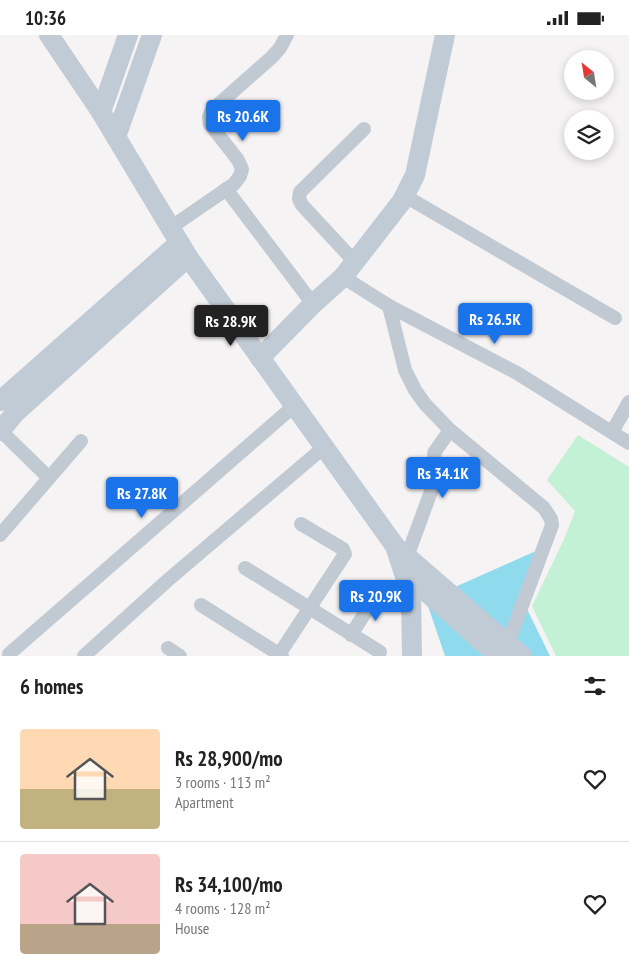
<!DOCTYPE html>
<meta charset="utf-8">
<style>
body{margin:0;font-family:"PT Sans Narrow",sans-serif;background:#f6f6f6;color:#222;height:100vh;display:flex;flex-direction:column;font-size:19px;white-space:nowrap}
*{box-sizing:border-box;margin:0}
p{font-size:16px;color:#767676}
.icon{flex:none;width:28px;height:28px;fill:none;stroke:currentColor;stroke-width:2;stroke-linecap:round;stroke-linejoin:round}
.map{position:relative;height:621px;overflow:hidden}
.drawer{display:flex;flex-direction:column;background:#fff;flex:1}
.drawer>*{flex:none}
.needle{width:32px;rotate:330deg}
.buttons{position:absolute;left:564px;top:15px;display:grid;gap:10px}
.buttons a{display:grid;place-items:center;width:50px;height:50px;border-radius:50%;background:#fff;box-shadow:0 2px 8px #0003;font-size:25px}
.price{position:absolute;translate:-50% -42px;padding:0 11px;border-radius:5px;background:#1a73e8;color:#fff;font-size:16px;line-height:32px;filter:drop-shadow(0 1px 2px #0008)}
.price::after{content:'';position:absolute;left:50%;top:30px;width:15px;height:11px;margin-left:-8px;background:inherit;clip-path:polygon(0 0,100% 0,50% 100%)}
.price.selected{background:#222;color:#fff}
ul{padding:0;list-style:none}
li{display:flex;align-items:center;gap:15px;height:125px;padding:0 20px}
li+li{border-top:1px solid #e0e0e0}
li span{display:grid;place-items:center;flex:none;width:140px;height:100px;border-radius:5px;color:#555}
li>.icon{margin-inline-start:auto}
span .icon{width:60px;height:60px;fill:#fffc;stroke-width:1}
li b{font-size:21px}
h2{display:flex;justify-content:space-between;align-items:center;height:60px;padding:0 20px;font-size:21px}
.status{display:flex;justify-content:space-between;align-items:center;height:35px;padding:0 25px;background:#fff;direction:ltr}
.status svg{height:14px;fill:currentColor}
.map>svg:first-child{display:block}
.green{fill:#c3f1d5}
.water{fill:#90daee}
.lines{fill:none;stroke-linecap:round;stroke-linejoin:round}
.street{stroke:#c1cad2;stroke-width:14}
.secondary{stroke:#c1cbd6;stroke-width:20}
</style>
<div class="status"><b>10:36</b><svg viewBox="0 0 49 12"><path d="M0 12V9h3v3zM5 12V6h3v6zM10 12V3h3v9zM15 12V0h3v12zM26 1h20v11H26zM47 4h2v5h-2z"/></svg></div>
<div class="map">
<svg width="629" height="621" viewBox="0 0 629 621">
<rect width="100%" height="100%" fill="#f5f3f3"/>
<path class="green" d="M578,400L629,432V621H556L532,571L565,502L575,476L547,445Z"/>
<path class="water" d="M538,515L526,572L550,621H445L426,565Z"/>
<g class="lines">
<g class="street">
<path d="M226,154L313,269"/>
<path d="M405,161L615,283"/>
<path d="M170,193L234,149L240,141L242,134L238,125L210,89L209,82L212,75L272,22L280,13L287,0"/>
<path d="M354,226L302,170L299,164L300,157L364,94"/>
<path d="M343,242L389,271L517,338L629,408"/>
<path d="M389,271L405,335L415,355L425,369L450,395L544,473L551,484L552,490L508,608"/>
<path d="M0,395L49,443"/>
<path d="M612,397L629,367"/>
<path d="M0,500L81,406"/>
<path d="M407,522L437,440L434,418L450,395"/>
<path d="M245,533L380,617"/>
<path d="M201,570L282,621"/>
<path d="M351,600L377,559"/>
<path d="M168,613L180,621"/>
<path d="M9,619L294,371"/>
<path d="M84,621L168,545L323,413"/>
<path d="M278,621L345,519L343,514L301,489"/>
</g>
<g class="secondary">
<path d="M49,0L101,77L188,222L395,511L411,560L412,621"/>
<path d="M101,77L128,0"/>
<path d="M116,102L152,0"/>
<path d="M260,323L313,269L343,242L402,166L415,140L445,0"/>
<path d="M0,366L179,208"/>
<path d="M0,396L15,378L188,222"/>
<path d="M396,512L522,621"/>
<path d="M404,537L498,621"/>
</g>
</g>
</svg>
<div class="buttons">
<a><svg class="needle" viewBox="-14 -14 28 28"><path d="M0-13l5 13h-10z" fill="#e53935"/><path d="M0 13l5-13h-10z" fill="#767676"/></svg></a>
<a><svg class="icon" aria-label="layers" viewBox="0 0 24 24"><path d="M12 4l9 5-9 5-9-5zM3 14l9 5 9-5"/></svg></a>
</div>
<b class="price" style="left:243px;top:107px">Rs 20.6K</b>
<b class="price" style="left:495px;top:310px">Rs 26.5K</b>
<b class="price selected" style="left:231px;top:312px">Rs 28.9K</b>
<b class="price" style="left:443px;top:464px">Rs 34.1K</b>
<b class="price" style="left:142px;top:484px">Rs 27.8K</b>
<b class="price" style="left:376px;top:587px">Rs 20.9K</b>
</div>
<section class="drawer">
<h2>6 homes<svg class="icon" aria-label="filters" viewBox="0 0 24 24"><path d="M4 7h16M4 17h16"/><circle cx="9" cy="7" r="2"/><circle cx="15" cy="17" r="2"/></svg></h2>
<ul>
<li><span style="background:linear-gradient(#ffd9b3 60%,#c2b280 0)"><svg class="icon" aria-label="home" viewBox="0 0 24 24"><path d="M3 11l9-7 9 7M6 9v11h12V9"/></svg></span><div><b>Rs 28,900/mo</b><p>3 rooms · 113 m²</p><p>Apartment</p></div><svg class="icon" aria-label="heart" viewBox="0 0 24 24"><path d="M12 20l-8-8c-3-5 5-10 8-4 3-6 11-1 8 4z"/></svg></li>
<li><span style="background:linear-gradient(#f6c9c9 70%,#b9a48a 0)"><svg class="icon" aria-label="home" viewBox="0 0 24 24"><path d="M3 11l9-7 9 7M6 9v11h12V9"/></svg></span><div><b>Rs 34,100/mo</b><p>4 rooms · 128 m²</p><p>House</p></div><svg class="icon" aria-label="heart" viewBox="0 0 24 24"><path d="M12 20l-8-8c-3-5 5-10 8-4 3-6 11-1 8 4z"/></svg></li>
</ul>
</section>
